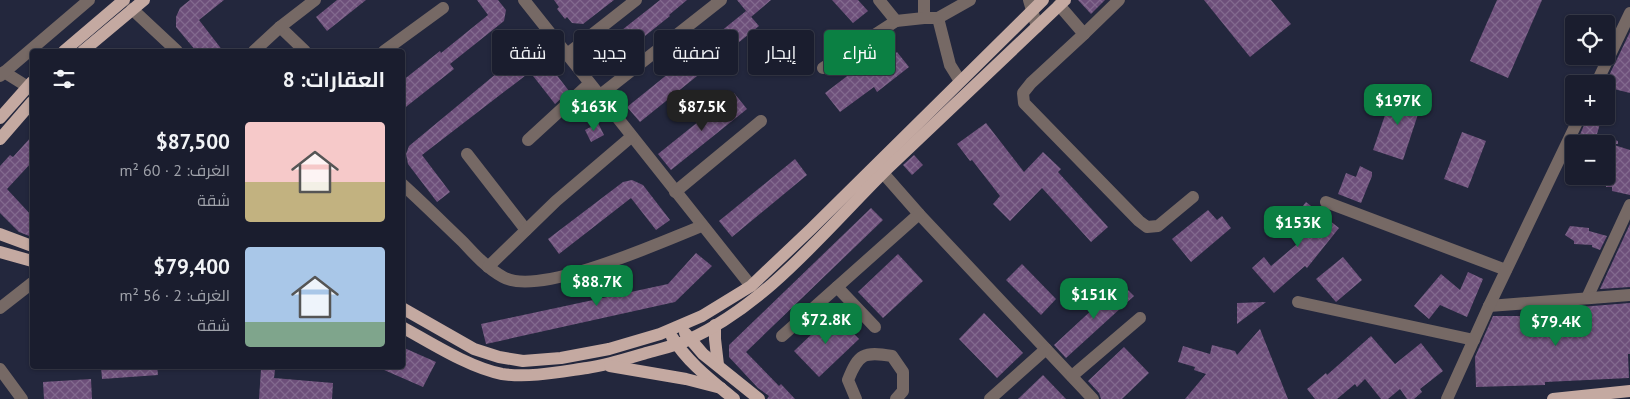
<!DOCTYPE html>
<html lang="ar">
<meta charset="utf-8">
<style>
body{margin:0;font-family:"PT Sans",Cairo,sans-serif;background:#272a3a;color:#f1f3f6;direction:rtl;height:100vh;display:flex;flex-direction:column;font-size:19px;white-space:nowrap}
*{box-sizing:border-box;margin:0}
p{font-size:16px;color:#9fa2aa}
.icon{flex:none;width:28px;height:28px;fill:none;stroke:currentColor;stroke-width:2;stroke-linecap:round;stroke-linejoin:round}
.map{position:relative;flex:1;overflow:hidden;direction:ltr}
.panel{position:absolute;left:30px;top:49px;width:375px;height:320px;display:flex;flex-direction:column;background:#1a1d2e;border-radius:5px;box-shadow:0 1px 4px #0004,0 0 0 1px #383b4a;direction:rtl}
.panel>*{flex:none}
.top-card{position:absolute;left:420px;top:30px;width:475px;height:45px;direction:rtl;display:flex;gap:10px}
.tools{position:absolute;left:1565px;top:15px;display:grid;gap:10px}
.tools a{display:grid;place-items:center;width:50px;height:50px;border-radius:5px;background:#1a1d2e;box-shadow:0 1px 4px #0004,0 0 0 1px #383b4a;font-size:25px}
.price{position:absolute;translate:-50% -42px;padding:0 11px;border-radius:10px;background:#0b8043;color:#fff;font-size:16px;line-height:32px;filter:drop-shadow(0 1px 2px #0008)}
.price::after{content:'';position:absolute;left:50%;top:30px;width:15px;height:11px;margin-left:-8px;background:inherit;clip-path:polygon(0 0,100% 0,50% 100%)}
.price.active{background:#222;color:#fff}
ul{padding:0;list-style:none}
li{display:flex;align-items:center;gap:15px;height:125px;padding:0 20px}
li span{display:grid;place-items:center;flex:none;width:140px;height:100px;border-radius:5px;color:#555}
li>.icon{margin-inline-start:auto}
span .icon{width:60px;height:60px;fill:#fffc;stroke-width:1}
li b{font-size:21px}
h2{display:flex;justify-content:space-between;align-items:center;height:60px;padding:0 20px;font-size:21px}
.chip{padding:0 18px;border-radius:5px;background:#1a1d2e;box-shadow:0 1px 4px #0004,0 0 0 1px #383b4a;font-size:18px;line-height:45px}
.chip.active{background:#0b8043;color:#fff}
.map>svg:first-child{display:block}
.building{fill:url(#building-cross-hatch)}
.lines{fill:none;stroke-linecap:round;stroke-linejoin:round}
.minor{stroke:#766965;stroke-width:12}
.major{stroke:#c4a9a1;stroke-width:12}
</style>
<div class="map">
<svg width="1630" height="399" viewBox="0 0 1630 399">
<defs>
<pattern id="building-cross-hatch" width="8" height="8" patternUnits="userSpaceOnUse" patternTransform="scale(1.25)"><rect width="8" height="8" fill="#6d4f7a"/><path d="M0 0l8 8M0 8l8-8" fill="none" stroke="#82698e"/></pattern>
</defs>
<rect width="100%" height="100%" fill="#23273d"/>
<g class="building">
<path d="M190,0H224L199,20L223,51H196L176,27V17L180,8Z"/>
<path d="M337,0H366L327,31L316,17Z"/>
<path d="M477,0H498L506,10L504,21L450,64L454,69L402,110V81L440,51L441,53L488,15Z"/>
<path d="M554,0H614L583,24L572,23L567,17L565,19L557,9L559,7Z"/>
<path d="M660,0H687L669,15L670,16L596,75L584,60Z"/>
<path d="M737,0H771L751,17Z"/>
<path d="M832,0H858L868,11L853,23Z"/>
<path d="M1078,0H1105L1091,14Z"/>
<path d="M1204,0H1271L1291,24L1250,57Z"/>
<path d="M1497,0H1542L1508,78L1470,61Z"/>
<path d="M746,11L759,26L640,122L627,107Z"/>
<path d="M1630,32V93L1606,87L1605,84Z"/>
<path d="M897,52L909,67L877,92L874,87L840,112L825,93L859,67L865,76Z"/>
<path d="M533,53L542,56L569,91L555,104L530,72L422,155L450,192L437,202L408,164L406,154L409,146L520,54Z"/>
<path d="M1393,92L1422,102L1403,160L1373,150Z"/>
<path d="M734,93L747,109L671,170L658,154Z"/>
<path d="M590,98L597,109L585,116L578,105Z"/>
<path d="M1588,116L1601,120L1597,134L1618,141V144H1611L1630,150V195L1612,191V187H1606V144H1576Z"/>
<path d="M598,123L604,135L591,142L585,130Z"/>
<path d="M986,123L1024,172L1043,152L1061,169L1058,172L1108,227L1091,242L1042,188L1010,221L993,204L1000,196L972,160L970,161L957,144Z"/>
<path d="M1462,132L1486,141L1468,188L1444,179Z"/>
<path d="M32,136V162L7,189L32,216V237L19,232L0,213V166L10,155L13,157Z"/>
<path d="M914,155L923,165L912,175L903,165Z"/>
<path d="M795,159L807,175L732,237L719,221Z"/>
<path d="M1360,166L1372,172V176L1361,203L1338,194L1346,173L1356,177Z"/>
<path d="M632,180L643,185L670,220L656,230L631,198L559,254L548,239L623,182Z"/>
<path d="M1306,202L1339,228L1307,268L1305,266L1274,293L1252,268L1264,257L1271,266L1303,239L1287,226Z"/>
<path d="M871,208L883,220L746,352L779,386L781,384L795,399H767L769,396L758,388L729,357V345Z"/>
<path d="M1208,210L1217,220L1222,216L1231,228L1191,262L1172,239Z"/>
<path d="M1630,224V287L1600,289Z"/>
<path d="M1570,226L1589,228V231L1607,236L1600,250L1592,247V245L1574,244V241L1565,235Z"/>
<path d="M696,253L712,266L675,302L486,344L481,324L668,284Z"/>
<path d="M898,254L923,281L883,318L858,292Z"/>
<path d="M1343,257L1362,280L1336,302L1316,279Z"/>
<path d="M1022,264L1056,299L1041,315L1006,280Z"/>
<path d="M1468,272L1483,279L1467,317L1440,305L1429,319L1414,306L1441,274L1460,290Z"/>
<path d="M1121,283L1134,296L1066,358L1054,345Z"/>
<path d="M1266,302L1237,324V303Z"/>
<path d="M1630,303V354H1628L1629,378L1545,382V385L1476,387L1475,357L1493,316H1539L1538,312L1555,309Z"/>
<path d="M834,313L859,339L819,377L794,351Z"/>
<path d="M984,313L1023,353L997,378L959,339Z"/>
<path d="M1260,329L1288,399H1185L1206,374L1194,370L1195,367L1178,362L1183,346L1210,354L1212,345L1235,351L1237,355Z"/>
<path d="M1371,336L1395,364L1421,343L1443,371L1420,389L1422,392L1414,399H1407L1400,389L1388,399H1381L1365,379L1357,387L1355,384L1337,399H1315L1307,389L1326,373L1327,375Z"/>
<path d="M402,347L436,362L423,387L375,366H402Z"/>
<path d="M1124,347L1149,373L1122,399H1101L1099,393L1088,381Z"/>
<path d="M101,366H157L158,375L102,379Z"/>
<path d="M261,369L275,370L274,378L333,383L332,399H259Z"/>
<path d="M1043,375L1066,399H1018Z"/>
<path d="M91,379L92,399H44L43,382Z"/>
</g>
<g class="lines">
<g class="minor">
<path d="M524,0L751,286"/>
<path d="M879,0L896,21"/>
<path d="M1029,0L1037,27"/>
<path d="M1059,5L1084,34L1119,0"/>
<path d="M132,9L177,51"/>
<path d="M924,18V0"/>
<path d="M938,18L950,65L960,81"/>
<path d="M280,27L305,51"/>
<path d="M1084,34L1031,83L1023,93L1024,103L1139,221L1147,227L1158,226L1193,197"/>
<path d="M254,51L280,27L315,0"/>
<path d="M384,51L443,8"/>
<path d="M566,55L636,0"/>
<path d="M823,68L896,21L924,18H938L970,0"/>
<path d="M4,72L28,87"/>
<path d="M0,76L89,0"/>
<path d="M1596,84L1630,13"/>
<path d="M599,96L721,0"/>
<path d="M528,140L589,84"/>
<path d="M467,154L526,230"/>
<path d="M883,173L919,214L1093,399"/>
<path d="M402,184C423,203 443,223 463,242C475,255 487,268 503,277C539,298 663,241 702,226"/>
<path d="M675,192L761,121"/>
<path d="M1326,202L1506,270"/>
<path d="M488,267L556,201L631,137"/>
<path d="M837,287L875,327"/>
<path d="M1587,298L1630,205"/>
<path d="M1298,302L1474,340"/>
<path d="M1489,306L1630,295"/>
<path d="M0,308L32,283"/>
<path d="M782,336L919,214"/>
<path d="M0,369L22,399"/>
<path d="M1072,376L1140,318"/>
<path d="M856,399L848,380C858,354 864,351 892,356L903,372V391L896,399"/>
<path d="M990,399L1046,349"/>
<path d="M1447,399L1489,306L1580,116"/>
</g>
<g class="major">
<path d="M64,51L124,0"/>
<path d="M83,51L144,0"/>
<path d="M0,118L32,82"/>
<path d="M0,139L32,102"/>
<path d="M0,234L32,246"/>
<path d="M0,252L32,261"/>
<path d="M402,308L474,349L499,357L523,361L561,358L609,349L660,334L702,316L751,286L811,229L1043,0"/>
<path d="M715,325V339L718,365"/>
<path d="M402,327C431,343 470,368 502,374C529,378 559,372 587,368C607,365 626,359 646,353C660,349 675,346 688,340C768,304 827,228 888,168C947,112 1006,56 1065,0"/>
<path d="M685,333L703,354L759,399"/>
<path d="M672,337C688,363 711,380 734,399"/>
<path d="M610,366L686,379L721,388"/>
<path d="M1553,399L1630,391"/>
</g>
</g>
</svg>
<div class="tools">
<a><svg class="icon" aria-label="locate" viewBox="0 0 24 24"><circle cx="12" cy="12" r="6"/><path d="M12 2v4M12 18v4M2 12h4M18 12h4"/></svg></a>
<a>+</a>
<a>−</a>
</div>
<b class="price" style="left:1398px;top:126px">$197K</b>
<b class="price" style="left:594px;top:132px">$163K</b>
<b class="price active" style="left:702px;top:132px">$87.5K</b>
<b class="price" style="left:1298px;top:248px">$153K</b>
<b class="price" style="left:597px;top:307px">$88.7K</b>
<b class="price" style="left:1094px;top:320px">$151K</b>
<b class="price" style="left:826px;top:345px">$72.8K</b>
<b class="price" style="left:1556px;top:347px">$79.4K</b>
<div class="top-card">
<a class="chip active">شراء</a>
<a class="chip">إيجار</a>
<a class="chip">تصفية</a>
<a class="chip">جديد</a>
<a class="chip">شقة</a>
</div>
<section class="panel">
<h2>العقارات: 8<svg class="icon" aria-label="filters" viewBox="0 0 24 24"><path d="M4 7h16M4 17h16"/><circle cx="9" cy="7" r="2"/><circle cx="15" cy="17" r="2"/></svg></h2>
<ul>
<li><span style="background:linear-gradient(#f6c9c9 60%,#c2b280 0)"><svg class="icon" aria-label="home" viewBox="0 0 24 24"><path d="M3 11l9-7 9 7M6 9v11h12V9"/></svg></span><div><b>$87,500</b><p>الغرف: 2 · 60 m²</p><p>شقة</p></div></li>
<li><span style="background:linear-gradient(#a9c7e8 75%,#7fa58c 0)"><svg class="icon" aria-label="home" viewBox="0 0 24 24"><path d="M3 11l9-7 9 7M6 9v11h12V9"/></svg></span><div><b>$79,400</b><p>الغرف: 2 · 56 m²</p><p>شقة</p></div></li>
</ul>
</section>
</div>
